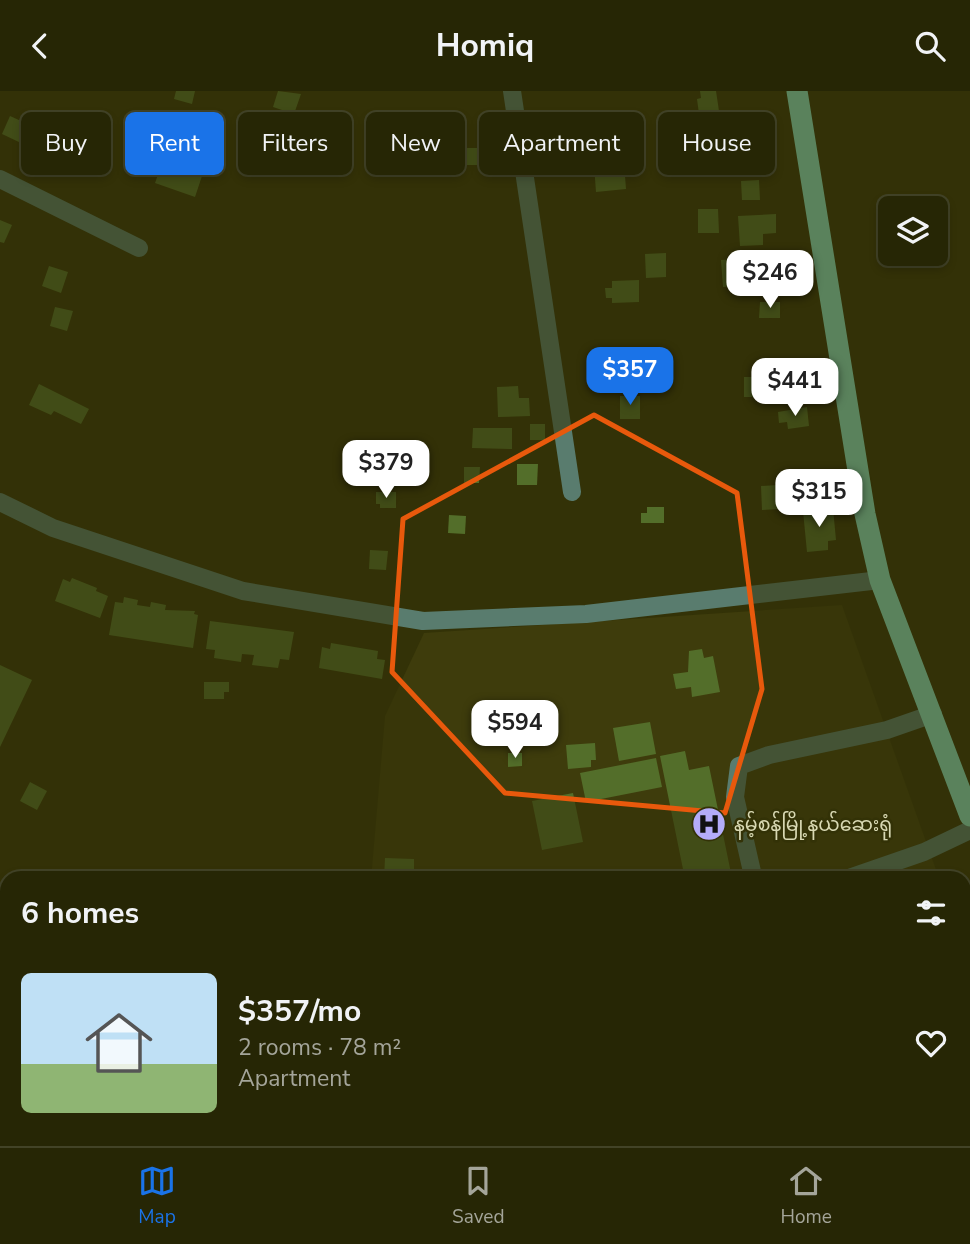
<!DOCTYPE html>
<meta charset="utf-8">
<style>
body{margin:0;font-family:"Nunito Sans","Noto Sans Myanmar",sans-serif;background:#2e2e0f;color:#f1f3f6;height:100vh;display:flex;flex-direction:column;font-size:26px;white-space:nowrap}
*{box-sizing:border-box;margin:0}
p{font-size:23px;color:#a4a59a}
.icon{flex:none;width:38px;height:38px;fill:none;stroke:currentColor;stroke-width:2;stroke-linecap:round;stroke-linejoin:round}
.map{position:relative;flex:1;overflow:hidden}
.drawer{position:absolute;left:0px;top:780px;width:971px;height:275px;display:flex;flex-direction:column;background:#262605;border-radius:21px 21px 0 0;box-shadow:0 4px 10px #0003,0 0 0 2px #424327}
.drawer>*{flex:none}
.banner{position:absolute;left:21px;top:21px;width:929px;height:63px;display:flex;gap:14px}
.tools{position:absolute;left:878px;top:105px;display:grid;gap:14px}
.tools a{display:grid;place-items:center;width:70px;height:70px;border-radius:10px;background:#262605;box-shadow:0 4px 10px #0003,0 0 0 2px #424327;font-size:35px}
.price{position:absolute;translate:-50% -60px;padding:0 16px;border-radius:14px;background:#fff;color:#222;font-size:23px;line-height:46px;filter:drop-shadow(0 2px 4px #0008)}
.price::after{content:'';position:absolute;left:50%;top:42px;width:21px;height:16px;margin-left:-10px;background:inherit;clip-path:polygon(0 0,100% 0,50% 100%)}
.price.current{background:#1a73e8;color:#fff}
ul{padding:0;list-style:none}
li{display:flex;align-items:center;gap:21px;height:175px;padding:0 21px}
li+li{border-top:2px solid #424327}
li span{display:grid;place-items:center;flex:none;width:196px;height:140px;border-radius:10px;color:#555}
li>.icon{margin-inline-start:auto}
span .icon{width:84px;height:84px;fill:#fffc;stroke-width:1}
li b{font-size:30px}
h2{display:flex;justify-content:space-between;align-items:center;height:84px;padding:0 21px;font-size:30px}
.chip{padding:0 24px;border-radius:10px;background:#262605;box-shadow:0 4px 10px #0003,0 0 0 2px #424327;font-size:24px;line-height:63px}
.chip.current{background:#1a73e8;color:#fff}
header{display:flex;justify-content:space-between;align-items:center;height:91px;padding:0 21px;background:#262605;font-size:32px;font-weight:700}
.dock{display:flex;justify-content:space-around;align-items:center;height:98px;border-top:2px solid #424327;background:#262605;font-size:19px;color:#a4a59a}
.dock a{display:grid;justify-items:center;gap:4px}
.dock .current{color:#1a73e8}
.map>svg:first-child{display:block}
.built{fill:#3e3c0c}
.building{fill:#536e2a}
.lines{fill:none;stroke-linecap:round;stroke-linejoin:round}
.minor{stroke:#597c6e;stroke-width:18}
.highway{stroke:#8ae5c3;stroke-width:21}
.marked{fill:none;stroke:#e8590c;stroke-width:5;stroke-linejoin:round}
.labels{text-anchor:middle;stroke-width:5;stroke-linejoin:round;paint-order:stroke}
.poi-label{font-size:19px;fill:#d8d8b3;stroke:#333207;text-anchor:start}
</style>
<header><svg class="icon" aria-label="back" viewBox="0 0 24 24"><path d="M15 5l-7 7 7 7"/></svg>Homiq<svg class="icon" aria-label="search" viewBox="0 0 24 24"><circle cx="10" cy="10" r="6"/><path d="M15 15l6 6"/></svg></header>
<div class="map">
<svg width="970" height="1055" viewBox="0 0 970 1055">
<rect width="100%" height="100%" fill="#333207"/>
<path class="built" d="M842,514L939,787L371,788L385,625L424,542Z"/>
<g class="building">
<path d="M176,0H195L192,13L174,8Z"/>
<path d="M278,0L301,3L294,23L273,16Z"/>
<path d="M700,0H716L719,20L699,23L697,8L701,7Z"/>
<path d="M56,23L77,33L70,48L48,38Z"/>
<path d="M422,24L447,25V53L421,52Z"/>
<path d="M10,25L30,34L21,52L2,43Z"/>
<rect x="302" y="30" width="14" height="14"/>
<path d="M260,36L277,43L272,55L255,49Z"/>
<rect x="465" y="57" width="18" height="17"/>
<path d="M728,59L729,77L702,80L701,61Z"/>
<path d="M447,62H458L459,77H447Z"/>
<path d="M179,63L206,73L195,106L155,92L159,81L164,82L169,68L177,71Z"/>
<path d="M616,72L617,86L625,85L626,98L596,101L594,74Z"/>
<path d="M759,89L760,109H742L741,90Z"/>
<path d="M698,118H718L719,142H698Z"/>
<path d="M776,123V142L763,143V154L740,155L738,125Z"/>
<path d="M0,129L12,134L4,152L0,151Z"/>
<path d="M666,162V186L646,187L645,163Z"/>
<path d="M741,168L742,195L723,196L721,169Z"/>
<path d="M49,175L68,181L61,202L42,195Z"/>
<path d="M639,189V211L612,212V207H606L605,197H612V190Z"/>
<path d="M760,211H780V227H759Z"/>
<path d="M55,216L73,220L67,240L50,235Z"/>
<path d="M608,263H631V280H619V275H608Z"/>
<path d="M744,286H759V290H768V298H759V306H744Z"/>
<path d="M39,293L89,318L81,333L54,320L51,324L29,314Z"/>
<path d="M518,295L519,307H529L530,325L498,326L497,296Z"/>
<rect x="620" y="305" width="20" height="23"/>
<path d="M807,316L809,335L788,338L787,331L779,332L778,321Z"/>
<rect x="530" y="333" width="15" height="16"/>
<path d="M473,337H512V358L472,357Z"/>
<path d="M517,373H538L537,394H517Z"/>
<path d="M464,376H480L479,392H464Z"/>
<path d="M778,394L779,418L762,419L761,395Z"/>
<path d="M376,401H396V417H380V413H376Z"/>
<path d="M647,416H664V432H641V422H647Z"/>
<path d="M833,417L836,449L828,450V459L807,461L803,420Z"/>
<path d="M449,424L466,425L465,443L448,442Z"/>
<path d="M370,459L388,460L386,479L369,478Z"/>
<path d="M72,487L97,497L96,500L108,505L100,527L55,510L63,488L70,491Z"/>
<path d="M124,506L138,509L137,514L150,516L151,511L166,514L165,519L195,520L194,523L198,524L193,557L109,544L115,511L123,512Z"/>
<path d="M210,530L294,541L289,569L280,568L278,577L252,574L254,564L242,563L241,571L214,567L215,559L206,558Z"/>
<path d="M331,552L378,560L377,568L385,569L382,588L319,577L322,556L330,558Z"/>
<path d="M702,558L704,567L713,565L720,601L692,606L691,596L676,598L673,583L688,581L689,560Z"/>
<path d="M0,574L32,589L0,656Z"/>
<path d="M204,591H229V601H224V608H204Z"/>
<path d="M650,631L656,663L619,670L613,637Z"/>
<path d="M595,652L596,669H591V676L568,678L566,654Z"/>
<path d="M685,660L689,679L709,675L732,787L685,788L660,665Z"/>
<path d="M508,662H522V675L508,676Z"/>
<path d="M656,667L662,696L586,711L580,682Z"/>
<path d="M30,691L47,700L37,719L20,710Z"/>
<path d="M573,702L583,751L542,759L532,710Z"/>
<path d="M385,767L414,768V788H384Z"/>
<path d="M970,1018V1055H947L946,1048H964V1019Z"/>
<rect x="859" y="1048" width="23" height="7"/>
</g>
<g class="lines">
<g class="minor">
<path d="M512,0L572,401"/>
<path d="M0,88L139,157"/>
<path d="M0,411L53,437L243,500L423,530L586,523L880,489"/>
<path d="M762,788L753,785L735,706L739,675L769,664L887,639L933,623"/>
<path d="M846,788L924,761L970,739"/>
</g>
<path class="highway" d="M797,0L865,423L880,489L970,725"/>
</g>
<path d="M0 0H970V1055H0ZM594,324L737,402L762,598L725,722L505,702L392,581L403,428Z" fill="#333207" fill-opacity=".55" fill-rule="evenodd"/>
<path class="marked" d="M594,324L737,402L762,598L725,722L505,702L392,581L403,428Z"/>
<defs>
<g id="hospital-disc" transform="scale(1.75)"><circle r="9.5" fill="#b4acf9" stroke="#333207"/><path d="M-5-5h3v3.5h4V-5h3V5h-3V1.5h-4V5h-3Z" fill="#111"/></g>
</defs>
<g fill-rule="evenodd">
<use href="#hospital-disc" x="709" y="733"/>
</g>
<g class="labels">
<g class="poi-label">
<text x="734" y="740">နမ့်စန်မြို့နယ်ဆေးရုံ</text>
</g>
</g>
</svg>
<div class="tools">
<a><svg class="icon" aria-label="layers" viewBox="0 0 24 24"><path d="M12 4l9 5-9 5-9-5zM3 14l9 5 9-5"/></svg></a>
</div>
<b class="price" style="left:770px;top:219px">$246</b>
<b class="price current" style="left:630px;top:316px">$357</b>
<b class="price" style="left:795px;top:327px">$441</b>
<b class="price" style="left:386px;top:409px">$379</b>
<b class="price" style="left:819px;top:438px">$315</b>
<b class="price" style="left:515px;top:669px">$594</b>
<div class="banner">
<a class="chip">Buy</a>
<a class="chip current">Rent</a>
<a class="chip">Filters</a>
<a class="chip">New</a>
<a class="chip">Apartment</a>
<a class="chip">House</a>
</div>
<section class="drawer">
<h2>6 homes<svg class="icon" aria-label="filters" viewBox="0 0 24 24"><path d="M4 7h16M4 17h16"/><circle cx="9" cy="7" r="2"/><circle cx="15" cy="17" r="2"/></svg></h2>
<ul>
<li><span style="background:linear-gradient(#bfe0f5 65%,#8fb573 0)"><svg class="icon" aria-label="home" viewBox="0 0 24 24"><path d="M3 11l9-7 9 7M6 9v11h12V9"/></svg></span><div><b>$357/mo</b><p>2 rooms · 78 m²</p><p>Apartment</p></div><svg class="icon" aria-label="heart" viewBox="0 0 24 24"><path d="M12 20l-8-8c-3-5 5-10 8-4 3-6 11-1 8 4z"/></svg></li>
</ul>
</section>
</div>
<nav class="dock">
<a class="current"><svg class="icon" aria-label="map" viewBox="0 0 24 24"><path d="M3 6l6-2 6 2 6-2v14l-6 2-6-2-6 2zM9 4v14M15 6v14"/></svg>Map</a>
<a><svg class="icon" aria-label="saved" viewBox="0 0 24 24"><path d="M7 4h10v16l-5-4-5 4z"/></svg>Saved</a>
<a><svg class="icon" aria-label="home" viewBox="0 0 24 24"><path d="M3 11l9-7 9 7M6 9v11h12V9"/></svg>Home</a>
</nav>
